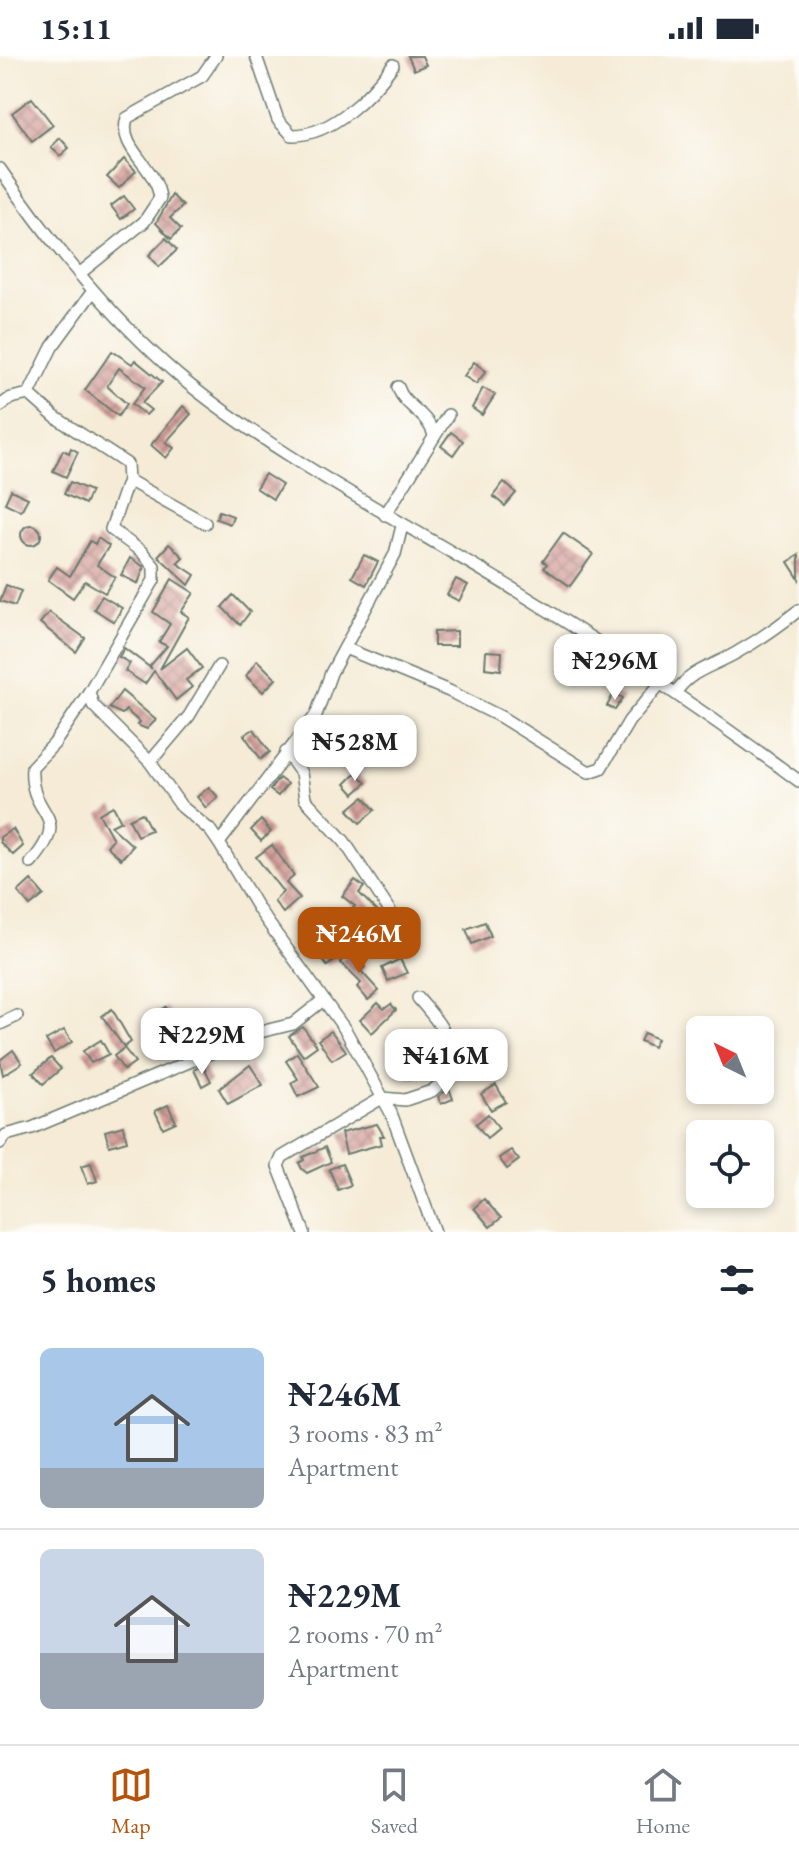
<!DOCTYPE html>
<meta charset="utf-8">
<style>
body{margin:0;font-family:"EB Garamond",serif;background:#f2f2f3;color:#1f2937;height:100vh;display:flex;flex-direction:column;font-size:30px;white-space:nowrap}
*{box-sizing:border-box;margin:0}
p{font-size:26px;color:#747a83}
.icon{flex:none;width:44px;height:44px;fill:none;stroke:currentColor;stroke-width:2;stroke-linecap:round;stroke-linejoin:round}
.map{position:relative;height:1176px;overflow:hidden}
.sheet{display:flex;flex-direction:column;background:#fff;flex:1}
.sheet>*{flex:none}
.needle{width:52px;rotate:317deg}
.buttons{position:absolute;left:686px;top:960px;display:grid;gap:16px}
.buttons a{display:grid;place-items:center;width:88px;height:88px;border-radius:12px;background:#fff;box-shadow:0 4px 12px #0003;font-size:40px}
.price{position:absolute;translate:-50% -68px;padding:0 18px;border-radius:16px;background:#fff;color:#222;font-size:26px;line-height:52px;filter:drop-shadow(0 2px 4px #0008)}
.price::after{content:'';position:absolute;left:50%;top:48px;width:24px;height:18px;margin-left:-12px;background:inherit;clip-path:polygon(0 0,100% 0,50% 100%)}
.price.on{background:#b45309;color:#fff}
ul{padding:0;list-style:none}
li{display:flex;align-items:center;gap:24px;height:200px;padding:0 40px}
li+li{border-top:2px solid #e0e1e3}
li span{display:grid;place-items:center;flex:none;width:224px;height:160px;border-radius:12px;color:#555}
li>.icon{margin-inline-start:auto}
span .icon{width:96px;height:96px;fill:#fffc;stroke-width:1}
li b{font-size:34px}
h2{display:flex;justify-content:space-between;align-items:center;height:96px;padding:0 40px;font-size:34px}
.status{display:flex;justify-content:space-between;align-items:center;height:56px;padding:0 40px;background:#fff;direction:ltr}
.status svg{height:22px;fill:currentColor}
.tabs{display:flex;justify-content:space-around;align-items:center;height:112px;border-top:2px solid #e0e1e3;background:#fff;font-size:22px;color:#747a83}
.tabs a{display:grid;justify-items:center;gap:4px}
.tabs .on{color:#b45309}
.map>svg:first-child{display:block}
.building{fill:url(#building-cross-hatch)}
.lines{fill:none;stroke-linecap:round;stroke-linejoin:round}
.minor-casing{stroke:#6a7a6d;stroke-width:14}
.minor{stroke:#fff;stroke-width:11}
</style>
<div class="status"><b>15:11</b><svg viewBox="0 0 49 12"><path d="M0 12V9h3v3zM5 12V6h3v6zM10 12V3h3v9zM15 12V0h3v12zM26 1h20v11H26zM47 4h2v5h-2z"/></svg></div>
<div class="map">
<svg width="799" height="1176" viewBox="0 0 799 1176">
<defs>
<pattern id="building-cross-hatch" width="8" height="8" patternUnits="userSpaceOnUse" patternTransform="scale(2)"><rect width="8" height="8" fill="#d6a09c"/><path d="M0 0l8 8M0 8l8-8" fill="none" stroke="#ad8480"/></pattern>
</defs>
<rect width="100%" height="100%" fill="#fdfcf7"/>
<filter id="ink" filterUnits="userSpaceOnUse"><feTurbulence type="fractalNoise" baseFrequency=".0125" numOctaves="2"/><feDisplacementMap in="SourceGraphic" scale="16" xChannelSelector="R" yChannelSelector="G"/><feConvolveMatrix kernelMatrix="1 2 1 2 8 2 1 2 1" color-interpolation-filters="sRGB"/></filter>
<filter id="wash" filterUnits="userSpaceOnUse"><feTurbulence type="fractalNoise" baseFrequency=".006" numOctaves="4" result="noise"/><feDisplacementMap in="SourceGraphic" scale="32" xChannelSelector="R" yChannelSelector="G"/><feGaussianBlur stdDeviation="1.8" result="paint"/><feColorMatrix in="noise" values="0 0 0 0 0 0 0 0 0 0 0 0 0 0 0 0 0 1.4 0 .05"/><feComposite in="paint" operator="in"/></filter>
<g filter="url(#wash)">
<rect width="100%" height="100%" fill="#f5ebd6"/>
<g id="blocks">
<g class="building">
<path d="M408,0H422L426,9L414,14Z"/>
<path d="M32,42L53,69L32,85L12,57Z"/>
<path d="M60,82L69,92L60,100L51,91Z"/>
<path d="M124,103L136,115L119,132L107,121Z"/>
<path d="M172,139L183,150L170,162L181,173L171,183L156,167Z"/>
<path d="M124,140L134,153L121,163L111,150Z"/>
<path d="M166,182L177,194L159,211L149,199Z"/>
<path d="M112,295L132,308L135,304L162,326L142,347L151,354L146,359L132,348L145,331L119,312L107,330L127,348L118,360L85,334Z"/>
<path d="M474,306L486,315L476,328L464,320Z"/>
<path d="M483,332L495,339L482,359L472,352Z"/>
<path d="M183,350L191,358L166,386L174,392L166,402L151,389Z"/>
<path d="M451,376L463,385L453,399L441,390Z"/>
<path d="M71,392L78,396L66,421L53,415L63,394L69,397Z"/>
<path d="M265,418L282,429L273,443L256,432Z"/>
<path d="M70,426L91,435L85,448L64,438Z"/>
<path d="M504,426L516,437L505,450L493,440Z"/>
<path d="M11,434L28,442L21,455L5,447Z"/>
<path d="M219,455L233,460L230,468L216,463Z"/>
<circle cx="31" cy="479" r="10"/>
<path d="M563,477L593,498L570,530L544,512L547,508L543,505Z"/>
<path d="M98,482L109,490L97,509L115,521L105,537L85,525L73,542L48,524L57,511L70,520L90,485L95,488Z"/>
<path d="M169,488L183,501L177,507L195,519L189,529L158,500Z"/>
<path d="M364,499L378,506L366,529L352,521Z"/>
<path d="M799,499V523L788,506Z"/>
<path d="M130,502L144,511L138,528L121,519Z"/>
<path d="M172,523L194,537L181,556L189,561L160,613L187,592L202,612L186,624L192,631L176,644L154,615L145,628L125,615L130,607L119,601L124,592L152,613L150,610L167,590L159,586L170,568L153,556Z"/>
<path d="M456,523L468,529L459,545L447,539Z"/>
<path d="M6,529L21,535L15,550L0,545Z"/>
<path d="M233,539L250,556L240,569L222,551Z"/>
<path d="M102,540L122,552L114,566L94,553Z"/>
<path d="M49,556L85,582L76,596L40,567Z"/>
<path d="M457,575V590H434V576Z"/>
<path d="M486,595L502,596L501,614L485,612Z"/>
<path d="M565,599L579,606L570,622L556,615Z"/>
<path d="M257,604L276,623L263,636L246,620Z"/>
<path d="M122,635L156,664L147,673L137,669L139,666L126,654L122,658L109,652Z"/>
<path d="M614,637L623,642L615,654L607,650Z"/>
<path d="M254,673L270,696L261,703L244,679Z"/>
<path d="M338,673L344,680L331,692L325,686Z"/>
<path d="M356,717L366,727L354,738L345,728Z"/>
<path d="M279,722L287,728L278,740L270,734Z"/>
<path d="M209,731L218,741L206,752L197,741Z"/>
<path d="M364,741L375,754L360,767L348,754Z"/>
<path d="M113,750L121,765L111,770L133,790L121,803L107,790L113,783L99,758Z"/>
<path d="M142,757L151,774L137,780L129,763Z"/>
<path d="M261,764L271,776L261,785L251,774Z"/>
<path d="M13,773L23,790L13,799L0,786V781Z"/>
<path d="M272,789L294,820L286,827L300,842L283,857L274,845L283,836L256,801Z"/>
<path d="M31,824L44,839L30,850L18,836Z"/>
<path d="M355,824L364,831L359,837L380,858L368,871L350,855L355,850L342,840Z"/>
<path d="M324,855L334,866L322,877L312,865Z"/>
<path d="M485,866L491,880L472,888L466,873Z"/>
<path d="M328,883L341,900L327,910L315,894Z"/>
<path d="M351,895L365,911L361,915L379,935L368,944L357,931L361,927L340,906Z"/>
<path d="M400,903L407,917L388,925L382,912Z"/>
<path d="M378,947L384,953L391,948L396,954L372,977L360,964Z"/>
<path d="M166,951L175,964L163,972L160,968L151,974L146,965Z"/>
<path d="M112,953L131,986L124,991L102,960Z"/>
<path d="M303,971L317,990L303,1000L289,980Z"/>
<path d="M64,974L72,986L54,997L46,984Z"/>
<path d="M331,975L346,995L332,1004L318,984Z"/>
<path d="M644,977L657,983L653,991L640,985Z"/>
<path d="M436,980L443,1007L409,1023L404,1014L432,999L423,989Z"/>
<path d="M101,984L109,998L91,1007L83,995Z"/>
<path d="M124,992L135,1006L124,1014L114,1000Z"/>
<path d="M13,994L22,1007L3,1019L0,1004Z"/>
<path d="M297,997L319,1031L298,1041L291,1027L298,1023L286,1005Z"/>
<path d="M51,1002L61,1013L43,1028L33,1017Z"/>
<path d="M203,1009L211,1025L202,1030L194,1014Z"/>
<path d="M250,1009L263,1029L228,1048L219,1033Z"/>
<path d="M496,1029L506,1046L491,1054L481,1038Z"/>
<path d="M449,1032L453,1043L441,1048L438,1041Z"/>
<path d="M168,1049L176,1066L163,1072L155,1055Z"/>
<path d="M488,1058L499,1072L487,1082L476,1068Z"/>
<path d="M377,1068L384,1080H380L382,1088L346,1098L341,1077Z"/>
<path d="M123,1070L127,1085L109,1090L105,1075Z"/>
<path d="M325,1091L331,1106L307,1117L302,1113L299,1107L304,1104L303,1101Z"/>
<path d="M511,1094L519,1104L507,1113L499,1102Z"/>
<path d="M91,1107L97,1125L88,1128L81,1110Z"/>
<path d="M342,1108L351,1129L338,1134L329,1113Z"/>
<path d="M484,1143L501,1162L490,1171L474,1152Z"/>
</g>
</g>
</g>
<g filter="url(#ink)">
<use href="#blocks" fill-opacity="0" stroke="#6a7a6d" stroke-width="2"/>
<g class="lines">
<g class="minor-casing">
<g id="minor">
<path d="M256,0L278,64L292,79C332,80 371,39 393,9"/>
<path d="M0,113C51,188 120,273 191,330C301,417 426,477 544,552C631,606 716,664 799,725"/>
<path d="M79,218L144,166L160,142C156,109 117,93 127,62L202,20L216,0"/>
<path d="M398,331C404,351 427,356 434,379"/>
<path d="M0,350L11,342L29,338"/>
<path d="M128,424L205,467"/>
<path d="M385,459L448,359"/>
<path d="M402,470L395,498L331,617L316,659L219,787L259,854L346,975L391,1057L435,1176"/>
<path d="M347,593L449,635L501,661L589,716L601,712L629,665L660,628"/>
<path d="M89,636L93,649L150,706L181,750L210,774L219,787"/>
<path d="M675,637C692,613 712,611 736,597C759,584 779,570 799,554"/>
<path d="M286,696L301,717L305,743L344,785L397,866"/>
<path d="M150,706L189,660L219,610"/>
<path d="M31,807C75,755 28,763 32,711L54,688L89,636L154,524V510L142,496L111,473L128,424L127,408L55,361L29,338L52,291L93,235"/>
<path d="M0,968L17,960"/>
<path d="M0,1087L6,1079L32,1072L260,976L293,968L322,945"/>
<path d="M304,1176L278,1110L282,1101L382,1042L405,1044L432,1035L451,1018C455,984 440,967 418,942"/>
</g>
</g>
<use href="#minor" class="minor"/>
</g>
</g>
</svg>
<div class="buttons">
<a><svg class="needle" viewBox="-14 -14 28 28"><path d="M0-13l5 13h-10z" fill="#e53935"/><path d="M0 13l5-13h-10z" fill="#747a83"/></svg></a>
<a><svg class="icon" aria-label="locate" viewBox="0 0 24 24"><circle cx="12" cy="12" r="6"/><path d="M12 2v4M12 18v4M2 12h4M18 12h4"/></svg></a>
</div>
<b class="price" style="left:615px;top:646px">₦296M</b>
<b class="price" style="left:355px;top:727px">₦528M</b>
<b class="price on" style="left:359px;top:919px">₦246M</b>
<b class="price" style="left:202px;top:1020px">₦229M</b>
<b class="price" style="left:446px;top:1041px">₦416M</b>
</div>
<section class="sheet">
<h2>5 homes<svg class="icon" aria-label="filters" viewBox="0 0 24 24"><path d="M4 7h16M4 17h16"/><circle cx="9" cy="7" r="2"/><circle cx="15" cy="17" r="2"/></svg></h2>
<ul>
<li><span style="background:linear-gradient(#a9c7e8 75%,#9aa5b1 0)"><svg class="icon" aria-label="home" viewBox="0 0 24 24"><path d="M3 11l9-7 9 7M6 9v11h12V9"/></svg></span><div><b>₦246M</b><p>3 rooms · 83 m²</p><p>Apartment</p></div></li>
<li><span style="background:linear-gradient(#c9d6e8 65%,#9aa5b1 0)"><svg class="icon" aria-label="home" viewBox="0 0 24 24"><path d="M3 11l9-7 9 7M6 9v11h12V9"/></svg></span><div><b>₦229M</b><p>2 rooms · 70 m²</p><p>Apartment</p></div></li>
</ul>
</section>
<nav class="tabs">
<a class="on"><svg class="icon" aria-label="map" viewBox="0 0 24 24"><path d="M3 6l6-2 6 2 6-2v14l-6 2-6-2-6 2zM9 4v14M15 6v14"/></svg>Map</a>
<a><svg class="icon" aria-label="saved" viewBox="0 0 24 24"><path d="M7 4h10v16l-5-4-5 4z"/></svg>Saved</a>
<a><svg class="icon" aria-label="home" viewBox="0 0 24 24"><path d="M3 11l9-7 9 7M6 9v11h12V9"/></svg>Home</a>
</nav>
